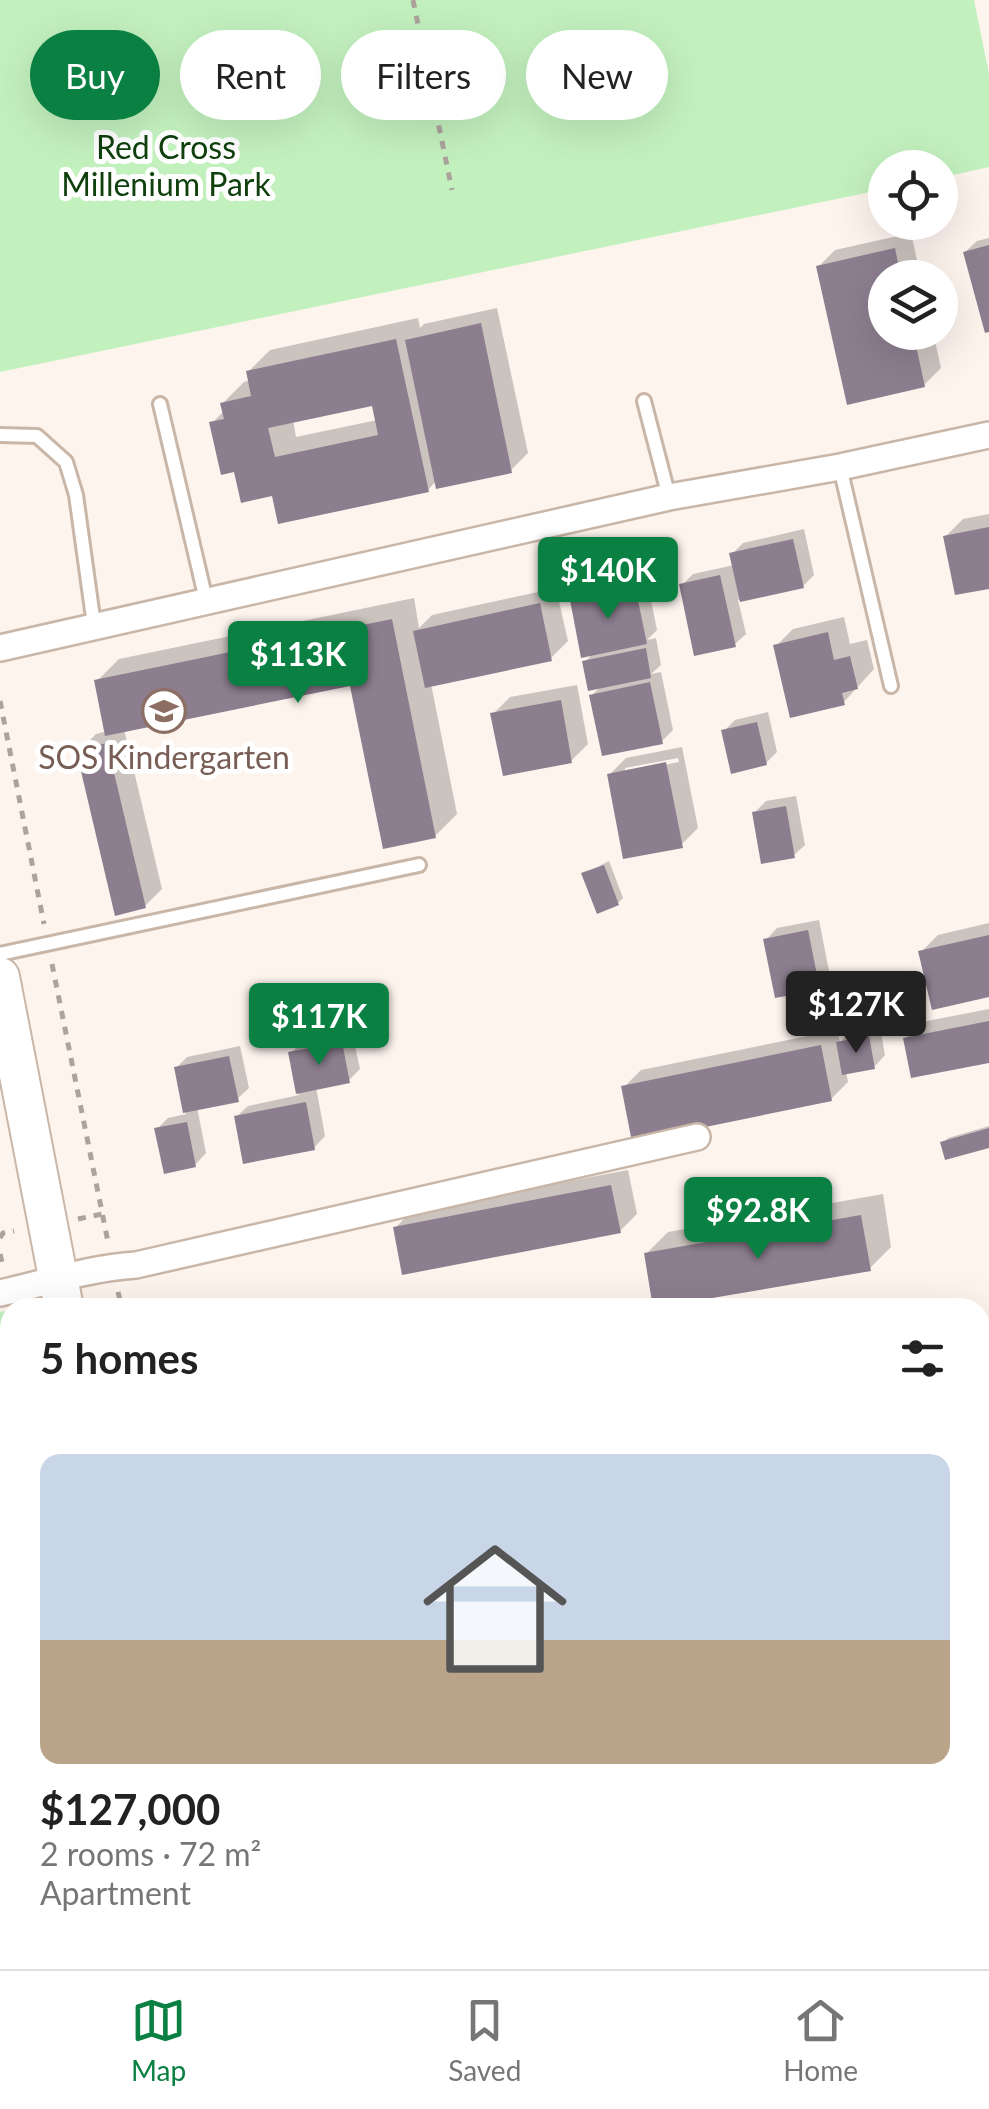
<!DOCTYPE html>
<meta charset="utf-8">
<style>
body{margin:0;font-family:Lato,sans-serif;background:#f2f2f2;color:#222;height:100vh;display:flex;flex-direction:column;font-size:38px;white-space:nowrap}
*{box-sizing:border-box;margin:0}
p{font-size:32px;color:#767676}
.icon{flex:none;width:55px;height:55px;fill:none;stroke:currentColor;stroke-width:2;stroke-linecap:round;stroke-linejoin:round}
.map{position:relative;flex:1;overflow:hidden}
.sheet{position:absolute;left:0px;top:1298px;width:990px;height:672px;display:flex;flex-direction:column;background:#fff;border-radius:30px 30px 0 0;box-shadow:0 10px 40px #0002}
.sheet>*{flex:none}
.top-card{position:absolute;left:30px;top:30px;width:930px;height:90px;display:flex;gap:20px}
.controls{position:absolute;left:868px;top:150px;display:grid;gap:20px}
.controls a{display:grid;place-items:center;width:90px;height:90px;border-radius:50%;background:#fff;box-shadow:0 10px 40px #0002;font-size:50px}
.price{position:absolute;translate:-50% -85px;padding:0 22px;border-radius:10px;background:#0b8043;color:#fff;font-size:32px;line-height:65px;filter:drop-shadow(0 2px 5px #0008)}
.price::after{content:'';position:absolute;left:50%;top:60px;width:30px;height:22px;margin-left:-15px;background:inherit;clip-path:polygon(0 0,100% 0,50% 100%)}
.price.on{background:#222;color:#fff}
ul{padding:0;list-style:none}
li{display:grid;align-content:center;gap:20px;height:530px;padding:0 40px}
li+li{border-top:2px solid #e0e0e0}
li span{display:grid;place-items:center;height:310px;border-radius:20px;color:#555}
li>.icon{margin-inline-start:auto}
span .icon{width:180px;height:180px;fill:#fffc;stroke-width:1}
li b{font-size:42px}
h2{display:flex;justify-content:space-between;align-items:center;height:120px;padding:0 40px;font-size:42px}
.chip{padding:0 35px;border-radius:45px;background:#fff;box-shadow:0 10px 40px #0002;font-size:35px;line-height:90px}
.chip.on{background:#0b8043;color:#fff}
.tabs{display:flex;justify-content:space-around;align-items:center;height:140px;border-top:2px solid #e0e0e0;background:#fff;font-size:28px;color:#767676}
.tabs a{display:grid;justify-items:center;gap:5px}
.tabs .on{color:#0b8043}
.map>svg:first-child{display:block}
.green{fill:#c3f1be}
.shadow{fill:#0003;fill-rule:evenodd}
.building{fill:#8c7e8f;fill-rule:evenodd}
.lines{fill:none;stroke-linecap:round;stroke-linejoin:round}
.lane-casing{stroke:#c9b6a7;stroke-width:18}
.street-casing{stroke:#c9b6a7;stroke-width:30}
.secondary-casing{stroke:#c9b6a7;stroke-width:42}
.path{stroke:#aca39d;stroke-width:5;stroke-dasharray:8 8;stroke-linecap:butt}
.lane{stroke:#fff;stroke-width:12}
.street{stroke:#fff;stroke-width:25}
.secondary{stroke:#fff;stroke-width:38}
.labels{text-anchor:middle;stroke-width:10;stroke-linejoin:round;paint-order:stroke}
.park-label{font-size:32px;fill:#0f400d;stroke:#fff}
.education-label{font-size:32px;fill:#785e54;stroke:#fff}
</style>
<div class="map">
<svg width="989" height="1969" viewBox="0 0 989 1969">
<rect width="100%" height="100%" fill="#fdf4ee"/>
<g class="green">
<path d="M0,0H974L989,74V167L940,178V168H885V189L0,372Z"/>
<path d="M10,1310V1846L0,1826V1312Z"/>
<path d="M69,1960H169L170,1969H73Z"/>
</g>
<g class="shadow">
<path d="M911,233L921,278H885V332H933L941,368L924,385L818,267L835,250Z"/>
<path d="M989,238V330L965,252L977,241Z"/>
<path d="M497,308L528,453L511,470L437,480L428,490L274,493L236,469L212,423L224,411L222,404L244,382L250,380L248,372L270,350L418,318L420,328L424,324ZM374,403L377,420L296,437L293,420Z"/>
<path d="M989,514V586L946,536L963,519Z"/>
<path d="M804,529L814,575L803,586L738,600L746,634L734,645L682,585L693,574L734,565L732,554L743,543Z"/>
<path d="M646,576L657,630L647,640L656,638L661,665L651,674L661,672L673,730L662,741L592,695L602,685L585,662L594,652L572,600L584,589Z"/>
<path d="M556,588L568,641L551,658L431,684L457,814L435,836L352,683L124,729L162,889L145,906L79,751L96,734L107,731L97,681L119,659L414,598L419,628L432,615Z"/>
<path d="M844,617L850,644L867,640L874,669L843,703L776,646L793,629Z"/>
<path d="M577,685L588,744L571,761L493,714L510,697Z"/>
<path d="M768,712L777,752L766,763L724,731L735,720Z"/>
<path d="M682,747L698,828L681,845L609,775L626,758ZM678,758L679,762L625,773V768Z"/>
<path d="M796,796L805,845L793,856L754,813L766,801Z"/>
<path d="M609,861L623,898L618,903L584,874Z"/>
<path d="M819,920L830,976L818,987L766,940L777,928Z"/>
<path d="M989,923V995L921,952L938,935Z"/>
<path d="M989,1009V1061L905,1039L922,1022Z"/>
<path d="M880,1027L885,1055L874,1067L846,1071L848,1082L831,1099L624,1087L641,1070L837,1030L840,1042L850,1032Z"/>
<path d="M352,1032L360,1069L348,1081L316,1087L325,1136L314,1148L236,1117L248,1106L299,1095L291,1053L302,1042Z"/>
<path d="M240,1046L249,1088L237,1099L197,1107L206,1153L195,1165L157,1129L168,1118L186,1114L176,1068L187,1057Z"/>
<path d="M989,1126V1145L943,1143L948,1138Z"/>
<path d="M628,1170L637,1214L620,1231L395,1228L412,1211Z"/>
<path d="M883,1194L891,1247L869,1269L646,1254L668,1232Z"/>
<path d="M980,1928L986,1969H877L876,1960H980Z"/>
<path d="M577,1960H606L607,1964L628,1960L641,1963L694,1960L696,1969H575Z"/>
<path d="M783,1960H821L815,1966L828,1964L829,1969H785Z"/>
</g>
<g class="building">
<path d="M989,245V332L985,333L963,252Z"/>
<path d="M895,248L901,278H885V332H913L925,387L847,405L816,266Z"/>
<path d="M481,323L512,473L436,489L405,340Z"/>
<path d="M396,339L429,492L278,524L272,496L241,503L234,472L221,475L209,422L224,419L220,403L251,396L246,371ZM372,406L378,435L275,457L268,428Z"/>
<path d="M989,527V589L955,595L943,536Z"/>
<path d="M793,539L804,588L740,602L729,553Z"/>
<path d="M720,575L736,647L694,656L679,584Z"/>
<path d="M635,586L647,644L581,658L570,600Z"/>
<path d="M540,603L552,661L425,688L413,631Z"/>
<path d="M392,619L436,838L383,849L350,686L105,736L94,680Z"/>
<path d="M828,632L834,660L850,656L858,689L842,693L845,705L790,718L773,645Z"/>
<path d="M646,648L651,678L588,691L582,661Z"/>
<path d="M650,682L663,744L602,756L589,695Z"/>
<path d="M561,700L572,763L503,776L490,713Z"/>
<path d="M757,722L767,765L731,774L721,730Z"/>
<path d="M107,743L146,908L115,916L76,750Z"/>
<path d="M666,762L683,848L623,859L607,774Z"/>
<path d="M786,806L795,858L761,864L752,812Z"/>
<path d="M604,865L619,905L597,914L581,873Z"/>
<path d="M808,930L820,990L775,998L763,939Z"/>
<path d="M989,935V997L932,1010L918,951Z"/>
<path d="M989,1021V1063L911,1078L903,1038Z"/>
<path d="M869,1036L875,1069L842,1075L836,1042Z"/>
<path d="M342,1042L350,1083L296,1094L288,1052Z"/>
<path d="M821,1045L832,1101L632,1142L621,1086Z"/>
<path d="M229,1056L239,1102L183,1113L174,1067Z"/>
<path d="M306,1102L315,1150L243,1164L234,1116Z"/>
<path d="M187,1122L196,1167L164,1174L154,1128Z"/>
<path d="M989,1128V1148L945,1160L940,1142Z"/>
<path d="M611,1185L621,1233L402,1275L393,1227Z"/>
<path d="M861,1215L871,1271L653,1308L644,1253Z"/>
<path d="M594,1960L595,1969H572L571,1963Z"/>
<path d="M667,1960H674L676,1969H633Z"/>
<path d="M741,1960H763L764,1963L743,1968Z"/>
<path d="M781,1960H814L815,1969H782Z"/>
<path d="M832,1960H865L867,1969H834Z"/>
<path d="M873,1960H916L917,1969H875Z"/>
<path d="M925,1960H966L968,1969H926Z"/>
</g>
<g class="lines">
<g class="lane-casing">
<g id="lane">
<path d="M644,401L669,497"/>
<path d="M160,404L206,600"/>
<path d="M0,435L37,436L66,462L76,495L94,625"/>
<path d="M840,467L891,686"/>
<path d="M0,954L419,865"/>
</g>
</g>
<g class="street-casing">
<g id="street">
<path d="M0,648L669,497L840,467L989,435"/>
<path d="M0,1293C46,1283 88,1268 136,1265L697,1137"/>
<path d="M0,1845L10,1869"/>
<path d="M980,1848L989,1846"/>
<path d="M46,1960L50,1969"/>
<path d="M543,1960L545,1969"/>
<path d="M320,1969L367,1960"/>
</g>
</g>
<g class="secondary-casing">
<g id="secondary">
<path d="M0,977L64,1308"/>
<path d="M197,1960L199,1969"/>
</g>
</g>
<g class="path">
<path d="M413,0L452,190"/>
<path d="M0,701L44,924"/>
<path d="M52,964L108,1242"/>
<path d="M78,1219L102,1214"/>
<path d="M0,1238L3,1233L14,1231"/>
<path d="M0,1254L3,1266"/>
<path d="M118,1292L122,1308"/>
<path d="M143,1960L146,1969"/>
<path d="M258,1960L260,1969"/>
</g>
<use href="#lane" class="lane"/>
<use href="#street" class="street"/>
<use href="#secondary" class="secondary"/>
</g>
<defs>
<g id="school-ring" transform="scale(2.25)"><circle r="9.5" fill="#fff" stroke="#8d6e63" stroke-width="1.5"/><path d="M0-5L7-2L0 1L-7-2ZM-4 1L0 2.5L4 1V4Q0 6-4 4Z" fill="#8d6e63"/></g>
</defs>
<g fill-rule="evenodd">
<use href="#school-ring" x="164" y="711"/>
</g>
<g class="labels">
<g class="park-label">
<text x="166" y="159">Red Cross<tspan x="166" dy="37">Millenium Park</tspan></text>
</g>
<g class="education-label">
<text x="164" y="769">SOS Kindergarten</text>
</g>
</g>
</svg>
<div class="controls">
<a><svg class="icon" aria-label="locate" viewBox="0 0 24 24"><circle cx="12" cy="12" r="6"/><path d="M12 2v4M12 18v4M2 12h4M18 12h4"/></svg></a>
<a><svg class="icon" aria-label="layers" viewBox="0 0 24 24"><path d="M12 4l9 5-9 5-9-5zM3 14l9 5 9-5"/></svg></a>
</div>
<b class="price" style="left:608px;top:622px">$140K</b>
<b class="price" style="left:298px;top:706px">$113K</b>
<b class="price on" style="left:856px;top:1056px">$127K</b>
<b class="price" style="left:319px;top:1068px">$117K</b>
<b class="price" style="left:758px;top:1262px">$92.8K</b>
<div class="top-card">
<a class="chip on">Buy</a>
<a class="chip">Rent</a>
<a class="chip">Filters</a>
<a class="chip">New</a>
</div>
<section class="sheet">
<h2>5 homes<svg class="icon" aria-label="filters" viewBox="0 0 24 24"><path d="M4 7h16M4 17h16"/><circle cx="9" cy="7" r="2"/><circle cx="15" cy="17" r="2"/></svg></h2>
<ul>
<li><span style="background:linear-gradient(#c9d6e8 60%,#b9a48a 0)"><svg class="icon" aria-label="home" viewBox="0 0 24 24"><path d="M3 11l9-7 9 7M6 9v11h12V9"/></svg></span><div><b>$127,000</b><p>2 rooms · 72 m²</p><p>Apartment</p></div></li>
</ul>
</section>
</div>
<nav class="tabs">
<a class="on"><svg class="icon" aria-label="map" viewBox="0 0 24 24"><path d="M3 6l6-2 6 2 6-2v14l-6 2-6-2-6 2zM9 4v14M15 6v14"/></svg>Map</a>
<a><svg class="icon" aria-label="saved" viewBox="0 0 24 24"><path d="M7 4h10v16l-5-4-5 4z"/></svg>Saved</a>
<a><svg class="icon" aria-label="home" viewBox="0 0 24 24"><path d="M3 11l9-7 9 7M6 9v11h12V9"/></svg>Home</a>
</nav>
